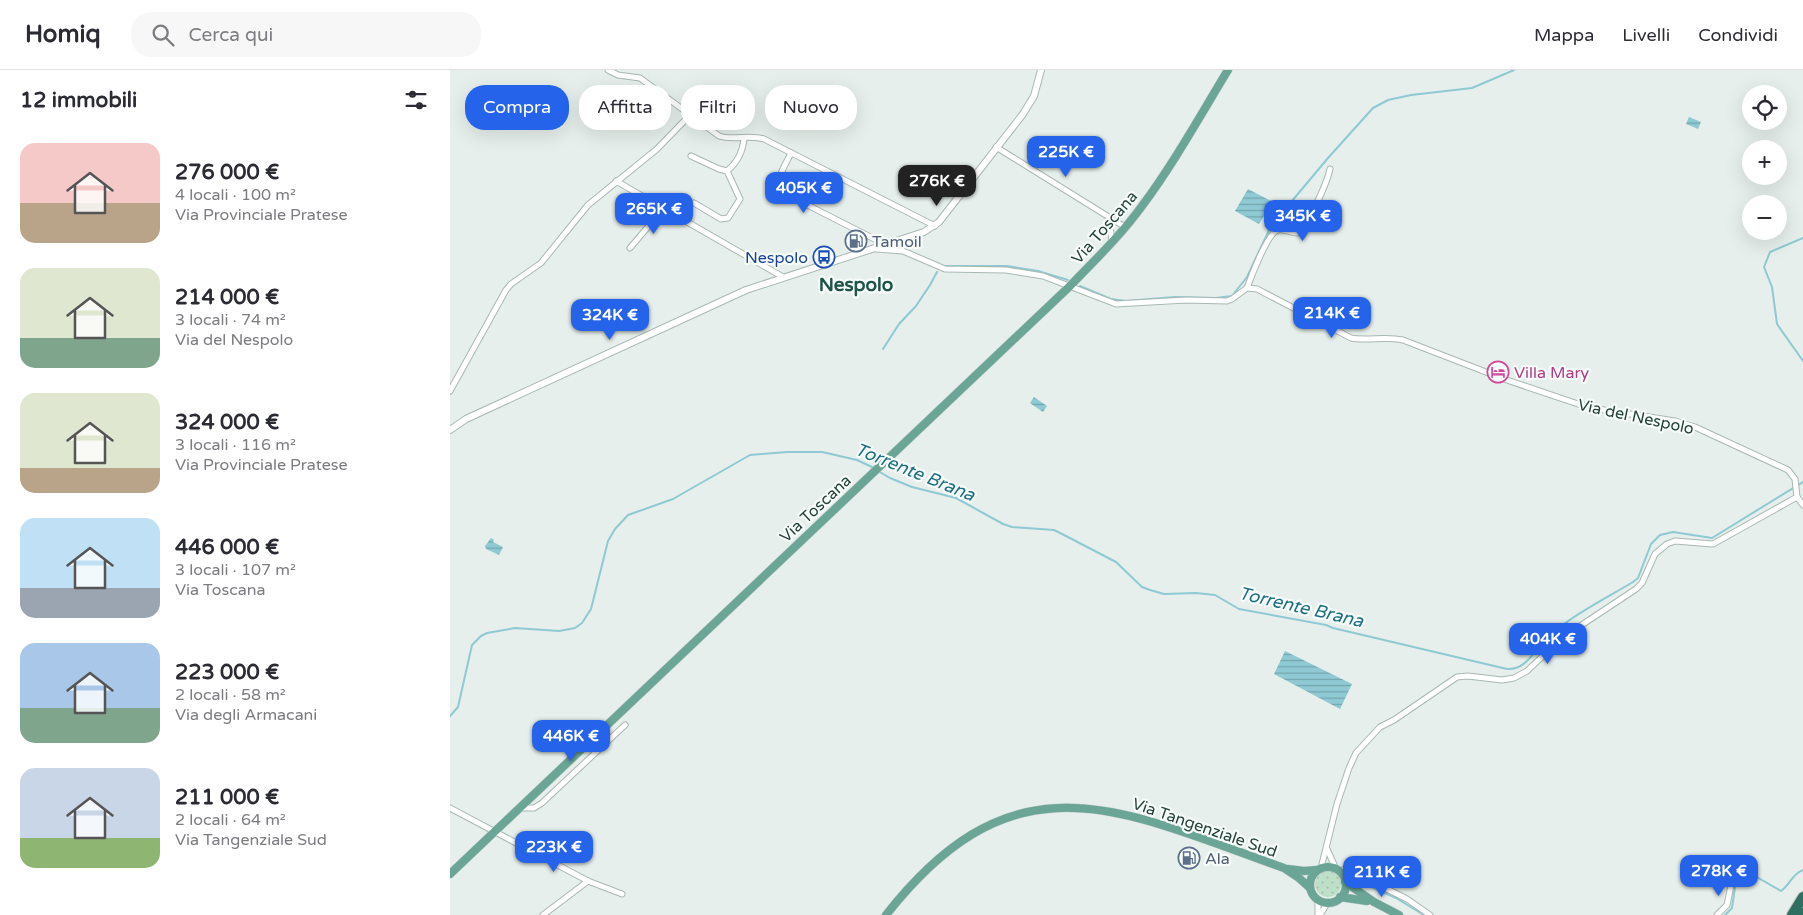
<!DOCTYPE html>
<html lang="it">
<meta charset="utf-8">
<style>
body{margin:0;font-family:"Varela Round",sans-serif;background:#f7f7f7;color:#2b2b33;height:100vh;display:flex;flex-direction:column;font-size:19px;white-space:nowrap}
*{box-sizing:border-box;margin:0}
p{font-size:16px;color:#7c7c81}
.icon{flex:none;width:28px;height:28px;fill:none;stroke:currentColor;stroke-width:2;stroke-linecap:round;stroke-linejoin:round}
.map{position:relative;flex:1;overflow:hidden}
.drawer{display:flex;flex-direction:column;background:#fff;width:450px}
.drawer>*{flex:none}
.top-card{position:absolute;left:15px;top:15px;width:475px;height:45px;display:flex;gap:10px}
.tools{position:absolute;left:1292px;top:15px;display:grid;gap:10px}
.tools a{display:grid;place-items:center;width:45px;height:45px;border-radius:50%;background:#fff;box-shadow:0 5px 20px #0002;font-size:25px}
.price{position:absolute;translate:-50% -42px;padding:0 11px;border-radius:10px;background:#2563eb;color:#fff;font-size:16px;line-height:32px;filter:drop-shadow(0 1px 2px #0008)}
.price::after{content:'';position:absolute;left:50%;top:30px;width:15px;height:11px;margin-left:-8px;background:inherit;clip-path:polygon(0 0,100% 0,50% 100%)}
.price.selected{background:#222;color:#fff}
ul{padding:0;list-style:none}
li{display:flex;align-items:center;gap:15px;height:125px;padding:0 20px}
li span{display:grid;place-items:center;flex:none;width:140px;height:100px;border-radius:15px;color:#555}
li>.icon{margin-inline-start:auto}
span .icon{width:60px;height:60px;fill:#fffc;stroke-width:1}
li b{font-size:21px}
h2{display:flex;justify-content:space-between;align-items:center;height:60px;padding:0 20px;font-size:21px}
.tag{padding:0 18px;border-radius:20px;background:#fff;box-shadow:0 5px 20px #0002;font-size:18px;line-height:45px}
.tag.selected{background:#2563eb;color:#fff}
header{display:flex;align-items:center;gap:30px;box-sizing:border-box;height:70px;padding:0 25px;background:#fff;border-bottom:1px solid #e1e1e2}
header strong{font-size:24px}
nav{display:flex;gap:28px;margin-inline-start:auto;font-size:18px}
.search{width:350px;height:45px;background:#f7f7f7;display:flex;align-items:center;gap:12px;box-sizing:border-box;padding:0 18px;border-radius:20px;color:#7c7c81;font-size:19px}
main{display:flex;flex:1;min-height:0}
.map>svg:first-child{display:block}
.grass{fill:url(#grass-dots)}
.water{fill:url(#water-rules)}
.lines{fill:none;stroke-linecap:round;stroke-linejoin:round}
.stream{stroke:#8ec9d4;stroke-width:2}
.minor-casing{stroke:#a8b8b2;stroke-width:7}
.tertiary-casing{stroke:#a8b8b2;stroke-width:8}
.primary-casing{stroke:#c2cac8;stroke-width:9}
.motorway-casing{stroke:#c2cac8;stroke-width:12}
.minor{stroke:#fff;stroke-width:5}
.tertiary{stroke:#fff;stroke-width:6}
.primary{stroke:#6aa596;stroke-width:8}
.motorway{stroke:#2f6f62;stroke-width:10}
.labels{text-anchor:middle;stroke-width:4.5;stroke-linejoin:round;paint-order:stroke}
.street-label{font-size:16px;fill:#24423a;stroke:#f7fbf9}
.service-label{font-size:16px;fill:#4e5e75;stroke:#f7fbf9;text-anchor:start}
.transit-label{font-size:16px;fill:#164399;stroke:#f7fbf9;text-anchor:end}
.hotel-label{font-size:16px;fill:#b23c85;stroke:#f7fbf9;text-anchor:start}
.water-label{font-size:18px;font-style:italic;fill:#1c6f80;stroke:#f7fbf9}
.quarter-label{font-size:19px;font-weight:bold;fill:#1f5548;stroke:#f7fbf9}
</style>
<header>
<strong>Homiq</strong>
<div class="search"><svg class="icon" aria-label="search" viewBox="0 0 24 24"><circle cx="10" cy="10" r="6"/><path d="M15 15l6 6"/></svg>Cerca qui</div>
<nav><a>Mappa</a><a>Livelli</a><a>Condividi</a></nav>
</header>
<main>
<section class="drawer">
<h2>12 immobili<svg class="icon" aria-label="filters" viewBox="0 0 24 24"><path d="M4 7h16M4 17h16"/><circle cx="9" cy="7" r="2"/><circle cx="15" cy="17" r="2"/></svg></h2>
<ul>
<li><span style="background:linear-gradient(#f6c9c9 60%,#b9a48a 0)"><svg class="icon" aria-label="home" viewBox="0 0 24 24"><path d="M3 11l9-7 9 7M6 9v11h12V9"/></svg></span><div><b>276 000 €</b><p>4 locali · 100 m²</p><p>Via Provinciale Pratese</p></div></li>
<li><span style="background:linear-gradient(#dfe7d0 70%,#7fa58c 0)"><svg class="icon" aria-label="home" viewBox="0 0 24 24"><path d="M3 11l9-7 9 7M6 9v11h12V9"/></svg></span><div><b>214 000 €</b><p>3 locali · 74 m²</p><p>Via del Nespolo</p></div></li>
<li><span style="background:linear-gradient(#dfe7d0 75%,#b9a48a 0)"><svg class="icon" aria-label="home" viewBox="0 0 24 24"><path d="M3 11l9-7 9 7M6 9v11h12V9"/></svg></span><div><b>324 000 €</b><p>3 locali · 116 m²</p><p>Via Provinciale Pratese</p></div></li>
<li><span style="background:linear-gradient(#bfe0f5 70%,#9aa5b1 0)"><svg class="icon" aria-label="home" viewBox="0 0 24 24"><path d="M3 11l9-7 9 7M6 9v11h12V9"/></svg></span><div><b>446 000 €</b><p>3 locali · 107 m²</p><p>Via Toscana</p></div></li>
<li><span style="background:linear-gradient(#a9c7e8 65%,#7fa58c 0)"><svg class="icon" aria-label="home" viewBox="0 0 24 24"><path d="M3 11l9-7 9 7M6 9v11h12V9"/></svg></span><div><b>223 000 €</b><p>2 locali · 58 m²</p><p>Via degli Armacani</p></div></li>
<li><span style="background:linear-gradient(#c9d6e8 70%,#8fb573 0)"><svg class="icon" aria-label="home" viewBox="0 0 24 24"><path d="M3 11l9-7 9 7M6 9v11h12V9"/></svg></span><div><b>211 000 €</b><p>2 locali · 64 m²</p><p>Via Tangenziale Sud</p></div></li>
</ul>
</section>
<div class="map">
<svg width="1353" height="845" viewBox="0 0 1353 845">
<defs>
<pattern id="grass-dots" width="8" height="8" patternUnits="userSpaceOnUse" patternTransform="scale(1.25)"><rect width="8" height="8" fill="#bfe0c8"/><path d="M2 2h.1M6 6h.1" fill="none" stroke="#a4c1ad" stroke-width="1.8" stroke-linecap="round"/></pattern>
<pattern id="water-rules" width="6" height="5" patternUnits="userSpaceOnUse" patternTransform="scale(1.25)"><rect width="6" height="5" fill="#8ec9d4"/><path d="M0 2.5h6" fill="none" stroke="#74a5ad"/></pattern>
</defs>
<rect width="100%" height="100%" fill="#e6efeb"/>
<circle class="grass" cx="878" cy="814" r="13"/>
<g class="water">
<path d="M1239,47L1251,52L1248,59L1236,54Z"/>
<path d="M798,119L823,132L809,154L785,141Z"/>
<path d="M584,327L597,336L593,342L580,333Z"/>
<path d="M41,468L44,470L43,472L53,477L49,485L36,479L35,476Z"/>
<path d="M835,581L902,614L890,639L824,604Z"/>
</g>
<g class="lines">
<g class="stream">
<path d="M1353,168L1320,182L1314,197L1322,217L1327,254L1353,291"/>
<path d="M495,196H557L588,201L618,210"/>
<path d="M630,216L661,229L676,231L725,227L766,228L782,226L797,207L821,156L878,88L923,38L938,30L961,25L1022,18L1064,0"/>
<path d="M433,279L449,254L466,236L480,215L487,202"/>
<path d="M428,401L440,408L462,417L506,428L553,454L562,457L604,460L614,465L666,492L692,517L700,520L714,524L746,523L765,525L789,539L876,555L883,558L1057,599C1076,600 1083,582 1095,570C1120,546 1153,530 1183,512L1188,508L1201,474L1210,465L1223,462L1262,468L1353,412"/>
<path d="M0,646L8,637L22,575L31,566L37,563L65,558L109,561L125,558L132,553L141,539L158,471L165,459L178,445L223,429L300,385L337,382H372L407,390L424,398"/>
<path d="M919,816L946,828L974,845"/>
<path d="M1275,845L1282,838L1285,817L1298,802L1331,821C1340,815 1342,804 1353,800"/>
</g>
<g class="minor-casing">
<g id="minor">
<path d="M158,0L168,5L190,8L269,66C284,71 299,64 314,69L485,156"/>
<path d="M546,77L675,157"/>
<path d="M341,83C336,94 323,112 332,122L436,175"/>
<path d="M241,86L269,99L277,101C288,92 293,81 294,68"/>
<path d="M166,111L333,207"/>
<path d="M244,133L271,149L278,148L290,129L277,101"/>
<path d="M659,147L662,172"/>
<path d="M180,178L213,139"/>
<path d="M426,179L453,181L495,199L556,200L593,206L666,234L736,230L777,231L782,229L797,218L807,219L901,268C918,271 935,266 953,270L1054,309L1128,334L1154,340L1225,351L1245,357L1338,400L1345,409L1347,427"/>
<path d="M797,218C801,207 818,162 828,160C834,159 842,163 848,163C858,156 877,113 880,99"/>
<path d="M0,321L56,220L61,214L91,193L138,135L207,79L240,45"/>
<path d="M1347,427L1353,435"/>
<path d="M0,738L138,811L172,824"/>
<path d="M70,738H84L92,733L175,655"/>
<path d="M877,779L886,799"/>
<path d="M871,798L887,734L899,698L906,683L930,657L944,650L1007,607L1018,606L1052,610L1064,608L1077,601L1112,568L1186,519L1192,513L1205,484L1217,474L1225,471L1263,474L1347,427"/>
<path d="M890,802L904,793L911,794L931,816L957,829L980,845"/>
<path d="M868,829V845"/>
<path d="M93,845L138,811"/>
<path d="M870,845L878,832"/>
<path d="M1267,845L1277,835L1281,815"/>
</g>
</g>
<g class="tertiary-casing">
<path id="tertiary" d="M0,360L16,349L296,220L474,162L489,152L573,44L584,26L591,0"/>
</g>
<g class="primary-casing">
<g id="primary">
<circle cx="878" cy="815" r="18"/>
<path d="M838,799L854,801L867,800"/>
<path d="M0,804L620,216C645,190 671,165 692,136C724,93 750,46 778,0"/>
<path d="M895,812L924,832L949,845"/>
<path d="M890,827L917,831"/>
<path d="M436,845C565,681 668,739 834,798L849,808L860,818"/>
</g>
</g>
<g class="motorway-casing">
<g id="motorway">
<path d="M1342,845L1353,827"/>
<path d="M1352,845L1353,843"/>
</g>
</g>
<use href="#minor" class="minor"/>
<use href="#tertiary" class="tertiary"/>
<use href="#primary" class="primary"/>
<use href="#motorway" class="motorway"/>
</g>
<defs>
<g id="fuel-ring" transform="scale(1.125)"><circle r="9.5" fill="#f7fbf9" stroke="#5c6f8a" stroke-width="1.5"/><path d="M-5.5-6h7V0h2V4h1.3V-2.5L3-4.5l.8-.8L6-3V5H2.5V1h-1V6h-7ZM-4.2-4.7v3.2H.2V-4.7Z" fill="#5c6f8a"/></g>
<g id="bus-ring" transform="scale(1.125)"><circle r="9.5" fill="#f7fbf9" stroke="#1a4fb4" stroke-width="1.5"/><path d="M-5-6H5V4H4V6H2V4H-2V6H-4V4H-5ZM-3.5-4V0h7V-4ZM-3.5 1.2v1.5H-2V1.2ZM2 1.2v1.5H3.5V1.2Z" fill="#1a4fb4"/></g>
<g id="hotel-ring" transform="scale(1.125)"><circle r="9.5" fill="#f7fbf9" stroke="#d1479c" stroke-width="1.5"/><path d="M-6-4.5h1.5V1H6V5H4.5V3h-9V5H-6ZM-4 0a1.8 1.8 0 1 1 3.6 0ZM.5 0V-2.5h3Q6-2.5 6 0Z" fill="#d1479c"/></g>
</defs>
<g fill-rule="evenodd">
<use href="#fuel-ring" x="406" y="171"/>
<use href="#bus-ring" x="374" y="187"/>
<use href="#hotel-ring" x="1048" y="302"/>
<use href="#fuel-ring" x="739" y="788"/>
</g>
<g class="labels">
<g class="street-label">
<text transform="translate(654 157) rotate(-49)" y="6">Via Toscana</text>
<text transform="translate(1186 346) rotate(12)" y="6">Via del Nespolo</text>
<text transform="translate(365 438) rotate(-43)" y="6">Via Toscana</text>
<text transform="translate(755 757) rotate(19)" y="6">Via Tangenziale Sud</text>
</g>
<g class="service-label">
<text x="422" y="177">Tamoil</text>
<text x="755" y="794">Ala</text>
</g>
<g class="transit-label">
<text x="358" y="193">Nespolo</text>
</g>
<g class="hotel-label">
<text x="1064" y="308">Villa Mary</text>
</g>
<g class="water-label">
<text transform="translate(465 402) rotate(22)" y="6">Torrente Brana</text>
<text transform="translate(851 537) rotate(13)" y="6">Torrente Brana</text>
</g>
<g class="quarter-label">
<text x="406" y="221">Nespolo</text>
</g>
</g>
</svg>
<div class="tools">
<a><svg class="icon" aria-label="locate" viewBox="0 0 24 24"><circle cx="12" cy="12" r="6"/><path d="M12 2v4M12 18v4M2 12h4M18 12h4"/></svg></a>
<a>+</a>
<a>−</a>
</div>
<b class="price" style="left:616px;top:108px">225K €</b>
<b class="price selected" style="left:487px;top:137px">276K €</b>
<b class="price" style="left:354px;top:144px">405K €</b>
<b class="price" style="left:204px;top:165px">265K €</b>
<b class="price" style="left:853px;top:172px">345K €</b>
<b class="price" style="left:882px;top:269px">214K €</b>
<b class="price" style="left:160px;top:271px">324K €</b>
<b class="price" style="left:1098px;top:595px">404K €</b>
<b class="price" style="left:121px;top:692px">446K €</b>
<b class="price" style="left:104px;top:803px">223K €</b>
<b class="price" style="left:1269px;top:827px">278K €</b>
<b class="price" style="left:932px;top:828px">211K €</b>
<div class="top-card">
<a class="tag selected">Compra</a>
<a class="tag">Affitta</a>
<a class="tag">Filtri</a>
<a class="tag">Nuovo</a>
</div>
</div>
</main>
